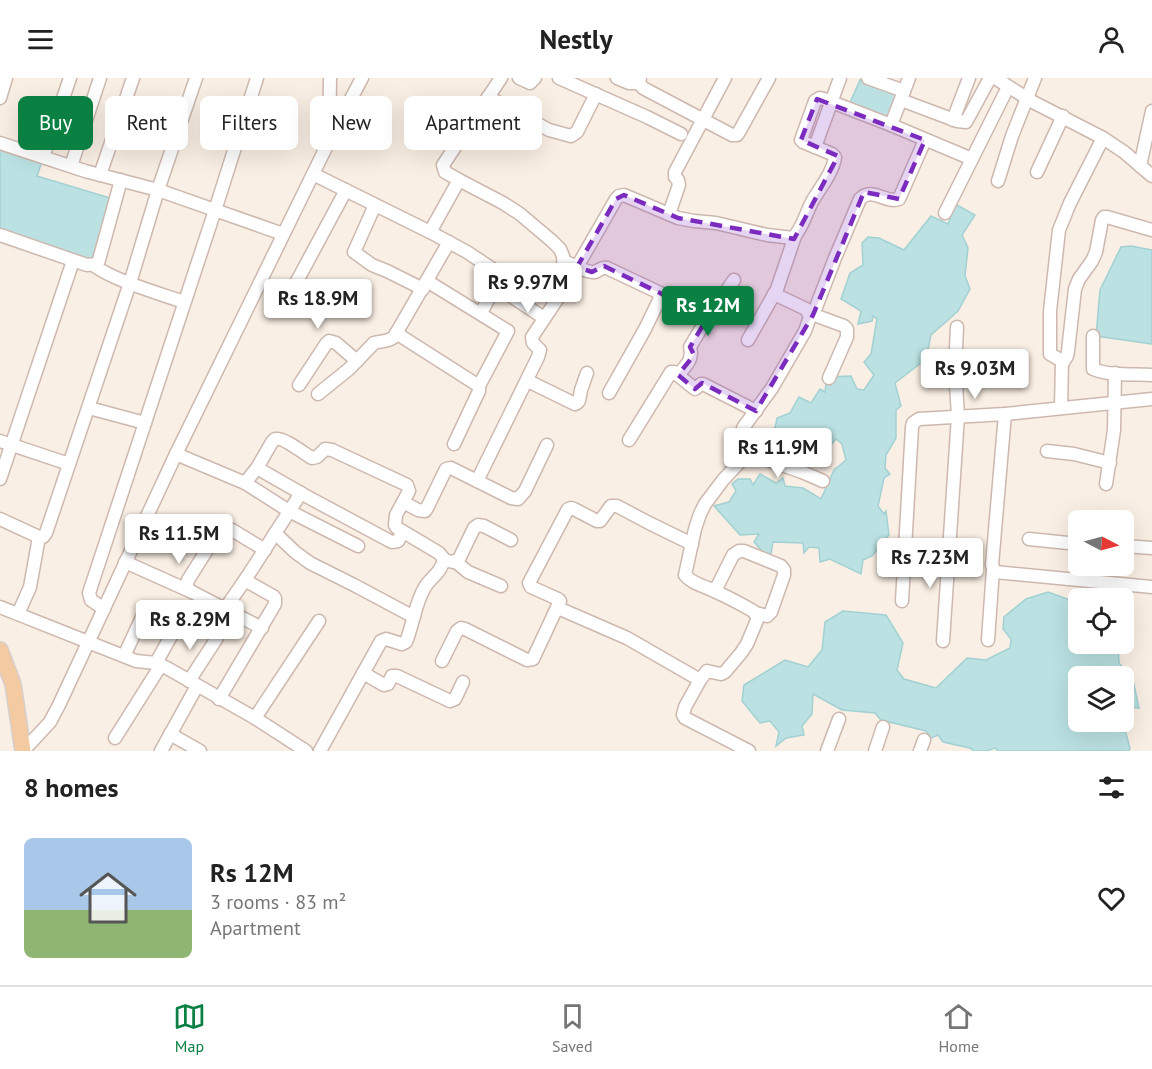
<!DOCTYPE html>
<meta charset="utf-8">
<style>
body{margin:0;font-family:"PT Sans",sans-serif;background:#f6f6f6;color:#222;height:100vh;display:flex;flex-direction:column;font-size:22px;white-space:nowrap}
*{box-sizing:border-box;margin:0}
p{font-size:20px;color:#767676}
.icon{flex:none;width:33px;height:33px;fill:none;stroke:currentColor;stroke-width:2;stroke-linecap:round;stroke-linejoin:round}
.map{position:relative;height:673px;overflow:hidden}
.sheet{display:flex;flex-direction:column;background:#fff;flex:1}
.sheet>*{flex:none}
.banner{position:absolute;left:18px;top:18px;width:600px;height:54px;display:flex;gap:12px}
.needle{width:39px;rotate:96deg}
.controls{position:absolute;left:1068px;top:432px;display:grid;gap:12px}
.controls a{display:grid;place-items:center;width:66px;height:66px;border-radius:9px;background:#fff;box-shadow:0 6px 24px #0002;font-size:30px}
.price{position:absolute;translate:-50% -51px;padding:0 14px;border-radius:6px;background:#fff;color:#222;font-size:20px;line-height:39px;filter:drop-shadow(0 2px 3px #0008)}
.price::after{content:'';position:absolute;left:50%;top:36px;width:18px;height:14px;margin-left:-9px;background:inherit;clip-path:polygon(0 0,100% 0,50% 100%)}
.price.on{background:#0b8043;color:#fff}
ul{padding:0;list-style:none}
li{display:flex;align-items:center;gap:18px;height:150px;padding:0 24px}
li+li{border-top:2px solid #e0e0e0}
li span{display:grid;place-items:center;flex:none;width:168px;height:120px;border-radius:9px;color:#555}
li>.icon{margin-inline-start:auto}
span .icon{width:72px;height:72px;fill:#fffc;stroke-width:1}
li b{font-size:26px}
h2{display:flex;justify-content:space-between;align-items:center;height:72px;padding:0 24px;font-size:26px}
.pill{padding:0 21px;border-radius:9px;background:#fff;box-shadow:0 6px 24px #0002;font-size:21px;line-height:54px}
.pill.on{background:#0b8043;color:#fff}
header{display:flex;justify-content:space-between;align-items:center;height:78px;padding:0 24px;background:#fff;font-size:27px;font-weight:800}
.tab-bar{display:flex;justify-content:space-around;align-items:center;height:84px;border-top:2px solid #e0e0e0;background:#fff;font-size:16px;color:#767676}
.tab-bar a{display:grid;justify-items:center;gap:3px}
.tab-bar .on{color:#0b8043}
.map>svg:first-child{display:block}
.water{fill:#bbe1e2;stroke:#a2d1d3;stroke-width:1.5}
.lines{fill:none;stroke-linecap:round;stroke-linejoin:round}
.minor-casing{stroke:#cdb8af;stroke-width:15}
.major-casing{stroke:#d7cfcd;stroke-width:18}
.minor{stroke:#fff;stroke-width:12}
.major{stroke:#f3caa2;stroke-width:15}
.marked{fill:#7b2cbf;fill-opacity:0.2;stroke:#7b2cbf;stroke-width:4.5;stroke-dasharray:12 8;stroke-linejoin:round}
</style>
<header><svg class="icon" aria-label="menu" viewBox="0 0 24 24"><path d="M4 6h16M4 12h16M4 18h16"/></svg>Nestly<svg class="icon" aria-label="person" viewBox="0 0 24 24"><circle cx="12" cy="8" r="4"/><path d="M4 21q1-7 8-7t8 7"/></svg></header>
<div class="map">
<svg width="1152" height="673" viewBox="0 0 1152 673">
<rect width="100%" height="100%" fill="#faefe4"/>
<g class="water">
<path d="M860,2L895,13L899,20L891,39L881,42L848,29Z"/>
<path d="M0,67L43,81L37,98L110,120L92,184L0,154Z"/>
<path d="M955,126L975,137L962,157L968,170L965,198L970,211L958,233L931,257L926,281L895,305L901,328L896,332V360L886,377L885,390L890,396L884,400L878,428L884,436L886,433L889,457L872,478L863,482L861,496L830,481L820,484L819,470L809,469L804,475L803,465L773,464L770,482L754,464L759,456L740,457L714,428L729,424L736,413L732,406L738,401H750L753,407L760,396L776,405L783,400L785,408L803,410L821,421L834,392L846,382L842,366L836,361L829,369L811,370L802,377L794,367L777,382L765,375L764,355L775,350L777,340L790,335L799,319L811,325L820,311L825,314L827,299L851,298L857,311L864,312L874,297L864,284L871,276L877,241L873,238L872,243L858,246L861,233L841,221L850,195L863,187L862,165L868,159L879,160L904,172L931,138L948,146Z"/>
<path d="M1131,168L1152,172V266L1096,258L1100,212L1121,169Z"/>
<path d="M1048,514L1078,525V566H1118L1119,585L1133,602L1139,630L1124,628V598H1078V644H1099V646L1126,655L1130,671L1128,673H998L995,670L987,673H974L970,670L943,664L938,657L931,660L926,653L881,642L875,635L842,632L813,616L812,636L802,648L804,657L786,660L776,668L779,654L770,643L760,645L742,623L744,607L785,582L808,589L822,572L825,544L843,533L886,537L903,565L897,592L904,601L936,610L967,580L986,582L1010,570L1011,561L1003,551L1004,539L1026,521Z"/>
</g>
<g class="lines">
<g class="minor-casing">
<g id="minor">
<path d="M330,0C330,18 328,34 335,51"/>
<path d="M519,0L530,5L535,0"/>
<path d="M559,0L647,39L681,56"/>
<path d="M617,0L629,5H639"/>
<path d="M640,0L639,5L643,10L732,57H737L739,54L769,0"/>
<path d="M868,0L904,13"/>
<path d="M995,0L1033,24L1103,60L1124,74L1152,98"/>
<path d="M488,19L549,52L571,58L577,54L596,16"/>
<path d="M0,20L6,0"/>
<path d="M901,22L957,43L966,44L990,0"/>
<path d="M953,42L969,0"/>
<path d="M891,47L972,81"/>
<path d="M0,65L85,93L158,112L283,156"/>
<path d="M815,69L840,0"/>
<path d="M43,79L70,0"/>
<path d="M71,88L100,0"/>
<path d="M1140,88L1152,33"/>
<path d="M1037,94L1063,38"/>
<path d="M313,96L430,154L459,102L445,94L443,87L501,0"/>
<path d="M100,97L133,0"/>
<path d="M459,102L503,125L520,136L552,163L560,171L563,178L564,203L562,214L532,259L533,265L540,272L538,279L477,403"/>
<path d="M998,103L1012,58L1035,0"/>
<path d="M375,127L354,174L372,187L387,193L423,211"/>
<path d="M945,135L1008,9"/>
<path d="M669,136L679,107L678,102L675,99V94L725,0"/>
<path d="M430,154L467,174L512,204L514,207L511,215V218L544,240"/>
<path d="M0,157L87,187L97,186L99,182L121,102"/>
<path d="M564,183L577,189L616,121L619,118L624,117L678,140L694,143L716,145L767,157L793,160C803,150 806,134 813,122C820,110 831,97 834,84C836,78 835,79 832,76L803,64L801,62L815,23L820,20L824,21L891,47L909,0"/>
<path d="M93,187C115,203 158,215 184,224"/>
<path d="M577,189C582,191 589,195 595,194C600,192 601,189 607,190L662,216L705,244L734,202"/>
<path d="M427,203L508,253L479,308"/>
<path d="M296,205L346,112"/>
<path d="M481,235L501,197"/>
<path d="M809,235L844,248L847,251V259L829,300"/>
<path d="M813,237L835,180L860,121C872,108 885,126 899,121L925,62"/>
<path d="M396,255L479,308V313L454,366"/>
<path d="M1093,258V291C1109,298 1134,296 1152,297"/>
<path d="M748,262L777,211L795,158"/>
<path d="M1062,286L1067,278L1068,273L1075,211L1079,201L1092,183L1096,174L1102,142L1104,139H1107L1152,152"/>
<path d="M678,297C685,288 694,282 690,269L705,244"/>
<path d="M528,303L575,326L577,325L579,323L581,312L587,295"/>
<path d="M299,307L326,266L329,263L336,265L357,283"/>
<path d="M609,315L645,251L662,216"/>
<path d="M318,316L349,291L374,265C381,263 388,264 394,259L449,164"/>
<path d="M89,330L145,345"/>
<path d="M1061,330L1062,283L1050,276V233L1059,152L1070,125L1103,60"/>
<path d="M1005,336L992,487L995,494L1152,509"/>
<path d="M629,362L671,294H674L695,311L701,306H703L756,333"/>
<path d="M0,363L69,386"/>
<path d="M752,370L765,381L802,394L823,403"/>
<path d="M1047,373L1074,376L1110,385"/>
<path d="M176,376L245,405L257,390L272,364C273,363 274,361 276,361C283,359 305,376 312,380L317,379L325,371L332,372L407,407L409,413L396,437L395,447L397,450L439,475L444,481C441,495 432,498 425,509C415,525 413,547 406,564L402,566L386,561L381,563L320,673"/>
<path d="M257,390L306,418L388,462L392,464L398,463L403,454"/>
<path d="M0,401L73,183"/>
<path d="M245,405L289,433L358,468"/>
<path d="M1106,406L1114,352L1115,295"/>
<path d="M403,424L418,432L425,433L427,430L446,391L451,390L511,420L518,421L525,413L547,367"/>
<path d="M0,441L39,459H43L46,455L130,205L158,112L196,0"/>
<path d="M275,455L295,474L310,485L354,507L414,539"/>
<path d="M1029,461L1078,466"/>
<path d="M1124,468L1152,470"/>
<path d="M444,482L453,484L459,481L474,450L478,447L484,448L511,462"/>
<path d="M125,484L192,514"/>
<path d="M456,484L468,494L501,508"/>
<path d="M1084,502L1087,488"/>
<path d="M715,513L733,477L739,473H744L781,488L784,492V497L771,534L767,538L756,535"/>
<path d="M902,523L912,349L913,345L919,341L1005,336L1152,321"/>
<path d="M0,529L136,583L156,585L167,590L255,640L306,673"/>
<path d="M558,530L627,560L700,602L685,629L683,637L685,640L749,673"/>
<path d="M104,531L91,522L89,515L218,123L257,0"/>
<path d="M225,531L247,499"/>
<path d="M18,536L30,509L39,459"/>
<path d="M262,550L192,514L186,509L188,502L217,456C222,451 225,449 232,452L265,472"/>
<path d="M988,562L993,491"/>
<path d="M943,563L958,338L955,290L957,249"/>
<path d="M124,578L145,533"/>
<path d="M442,583L457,553L461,550L465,551L527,582L533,581L560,523L558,521L531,509L529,505L568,431L571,430L574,431L597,443H600L611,428H617L649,445L692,466"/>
<path d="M156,585L186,531"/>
<path d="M363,595L384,607L388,606L392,598H397L450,623L455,621L463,604"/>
<path d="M700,602L707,593L721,596L725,594L741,575L747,566L757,542V538L753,533C741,526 728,519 714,513C705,508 692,506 685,497L695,451L700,436L705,426L723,402L750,373C754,365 748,361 743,355V350L772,310L805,253L810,239L806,231L774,216"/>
<path d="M189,603L217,560"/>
<path d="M219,621L275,526V520L273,518L248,504L247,499L301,415"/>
<path d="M255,640L319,543"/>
<path d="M170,656L200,673"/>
<path d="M115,660L161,587"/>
<path d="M23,673L50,644L59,627L176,376L335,51L362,0"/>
<path d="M161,673L197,608"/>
<path d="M827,673L839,641"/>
<path d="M875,673L883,649"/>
<path d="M920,673L924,662"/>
</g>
</g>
<g class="major-casing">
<path id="major" d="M0,572L13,606L23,673"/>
</g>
<use href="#minor" class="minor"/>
<use href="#major" class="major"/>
</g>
<path class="marked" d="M817,21L925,62L899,121L864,114L813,237L756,333L702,305L695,311L678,297L694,277L690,269L705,244L662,216L604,188L592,194L577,189L616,121L624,117L678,140L794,161L838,78L801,62Z"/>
</svg>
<div class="controls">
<a><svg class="needle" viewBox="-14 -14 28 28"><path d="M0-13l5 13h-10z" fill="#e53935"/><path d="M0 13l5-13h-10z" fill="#767676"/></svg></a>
<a><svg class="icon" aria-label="locate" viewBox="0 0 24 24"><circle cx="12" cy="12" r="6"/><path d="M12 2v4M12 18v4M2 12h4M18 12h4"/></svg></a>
<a><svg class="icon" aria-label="layers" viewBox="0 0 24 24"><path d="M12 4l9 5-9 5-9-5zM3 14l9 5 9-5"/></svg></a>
</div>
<b class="price" style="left:528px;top:236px">Rs 9.97M</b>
<b class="price" style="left:318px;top:252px">Rs 18.9M</b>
<b class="price on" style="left:708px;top:259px">Rs 12M</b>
<b class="price" style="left:975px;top:322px">Rs 9.03M</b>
<b class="price" style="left:778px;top:401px">Rs 11.9M</b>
<b class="price" style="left:179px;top:487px">Rs 11.5M</b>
<b class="price" style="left:930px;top:511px">Rs 7.23M</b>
<b class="price" style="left:190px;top:573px">Rs 8.29M</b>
<div class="banner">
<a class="pill on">Buy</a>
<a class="pill">Rent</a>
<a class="pill">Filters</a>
<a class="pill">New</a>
<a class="pill">Apartment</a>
</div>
</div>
<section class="sheet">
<h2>8 homes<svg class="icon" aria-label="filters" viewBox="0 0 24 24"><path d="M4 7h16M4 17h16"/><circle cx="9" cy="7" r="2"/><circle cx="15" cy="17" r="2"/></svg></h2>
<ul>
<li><span style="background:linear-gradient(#a9c7e8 60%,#8fb573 0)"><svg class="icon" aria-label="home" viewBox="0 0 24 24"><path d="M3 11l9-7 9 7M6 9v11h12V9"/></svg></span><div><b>Rs 12M</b><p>3 rooms · 83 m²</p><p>Apartment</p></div><svg class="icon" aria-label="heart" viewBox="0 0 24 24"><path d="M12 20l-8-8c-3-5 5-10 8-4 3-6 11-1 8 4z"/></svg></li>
</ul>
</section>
<nav class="tab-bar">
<a class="on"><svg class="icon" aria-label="map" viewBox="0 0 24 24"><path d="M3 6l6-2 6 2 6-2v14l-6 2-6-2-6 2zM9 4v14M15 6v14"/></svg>Map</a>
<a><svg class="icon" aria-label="saved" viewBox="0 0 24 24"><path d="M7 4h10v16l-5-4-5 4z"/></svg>Saved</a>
<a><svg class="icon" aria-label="home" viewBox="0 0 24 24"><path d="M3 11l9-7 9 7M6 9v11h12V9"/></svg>Home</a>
</nav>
